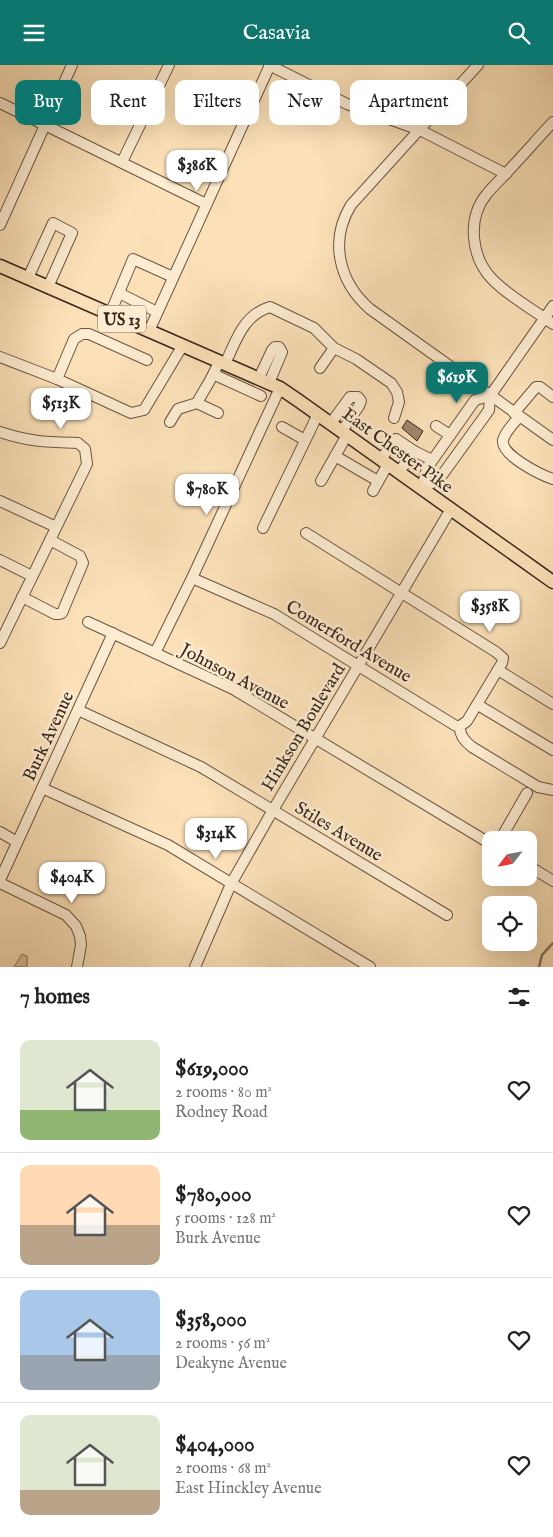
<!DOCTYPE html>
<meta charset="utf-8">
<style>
body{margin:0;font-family:"IM FELL English",serif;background:#f6f6f6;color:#222;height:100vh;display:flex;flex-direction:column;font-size:19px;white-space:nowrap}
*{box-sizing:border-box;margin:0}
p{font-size:16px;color:#767676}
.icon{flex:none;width:28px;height:28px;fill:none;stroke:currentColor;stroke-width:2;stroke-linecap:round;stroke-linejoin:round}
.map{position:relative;height:902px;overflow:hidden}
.sheet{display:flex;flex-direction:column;background:#fff;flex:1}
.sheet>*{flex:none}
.banner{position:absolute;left:15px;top:15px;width:524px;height:45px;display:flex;gap:10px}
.needle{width:32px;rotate:238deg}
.controls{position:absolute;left:482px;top:766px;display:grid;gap:10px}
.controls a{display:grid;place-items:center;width:55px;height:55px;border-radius:10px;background:#fff;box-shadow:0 5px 20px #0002;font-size:25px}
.price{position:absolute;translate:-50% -42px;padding:0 11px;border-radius:10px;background:#fff;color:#222;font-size:16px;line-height:32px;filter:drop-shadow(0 1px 2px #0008)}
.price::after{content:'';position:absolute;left:50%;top:30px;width:15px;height:11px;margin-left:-8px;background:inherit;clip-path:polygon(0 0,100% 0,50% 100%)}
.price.active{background:#0f766e;color:#fff}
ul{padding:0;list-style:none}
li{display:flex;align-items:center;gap:15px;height:125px;padding:0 20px}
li+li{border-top:1px solid #e0e0e0}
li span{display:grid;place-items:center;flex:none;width:140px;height:100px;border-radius:10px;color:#555}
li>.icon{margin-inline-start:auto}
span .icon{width:60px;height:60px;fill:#fffc;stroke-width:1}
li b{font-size:21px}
h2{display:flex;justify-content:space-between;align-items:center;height:60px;padding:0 20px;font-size:21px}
.pill{padding:0 18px;border-radius:10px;background:#fff;box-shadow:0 5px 20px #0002;font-size:18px;line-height:45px}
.pill.active{background:#0f766e;color:#fff}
header{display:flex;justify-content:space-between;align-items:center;height:65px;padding:0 20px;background:#0f766e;color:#fff;font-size:22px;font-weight:600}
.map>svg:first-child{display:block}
.green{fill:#dbc19d;stroke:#8a735c}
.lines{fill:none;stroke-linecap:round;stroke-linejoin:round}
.stream{stroke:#856f5a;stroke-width:2.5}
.building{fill:#9e876d;stroke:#38251c}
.minor-casing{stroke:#695443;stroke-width:12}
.major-casing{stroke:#38251c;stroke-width:15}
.minor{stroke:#fdecd1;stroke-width:10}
.major{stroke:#fce1b8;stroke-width:12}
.labels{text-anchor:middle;stroke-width:5;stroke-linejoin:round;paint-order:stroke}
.shield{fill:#fdecd1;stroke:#736152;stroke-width:1}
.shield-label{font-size:16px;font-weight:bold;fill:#38251c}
.street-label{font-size:18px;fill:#38251c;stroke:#fdecd1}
</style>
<header><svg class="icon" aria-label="menu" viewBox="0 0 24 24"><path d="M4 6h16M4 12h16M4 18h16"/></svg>Casavia<svg class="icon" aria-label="search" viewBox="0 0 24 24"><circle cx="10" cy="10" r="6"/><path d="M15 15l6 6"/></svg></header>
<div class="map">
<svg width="553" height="902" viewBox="0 0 553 902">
<rect width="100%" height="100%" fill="#fce1b8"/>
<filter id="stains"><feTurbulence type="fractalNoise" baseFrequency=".004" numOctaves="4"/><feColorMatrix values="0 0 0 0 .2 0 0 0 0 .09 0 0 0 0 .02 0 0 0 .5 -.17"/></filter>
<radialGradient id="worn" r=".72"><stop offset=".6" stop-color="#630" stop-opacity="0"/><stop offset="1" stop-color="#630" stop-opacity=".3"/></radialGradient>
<path class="green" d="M22,889L27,891V902H14Z"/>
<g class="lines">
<path class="stream" d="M539,902L542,890L553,878"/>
</g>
<path class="building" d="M407,355L423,366L417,376L402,363Z"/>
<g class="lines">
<g class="minor-casing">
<g id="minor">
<path d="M269,0L347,39L420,65L506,109"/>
<path d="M478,0L351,140C329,176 339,217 370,244L553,375"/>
<path d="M0,38L206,139"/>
<path d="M553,57C539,72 526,87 512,102C504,111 494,120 486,130C467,154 471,192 492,214C508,231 534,245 553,259"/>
<path d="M122,97L169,0"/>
<path d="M0,160L72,0"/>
<path d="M28,213L53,158L72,168L48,222"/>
<path d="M119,228L157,247"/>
<path d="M110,249L133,194L173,212"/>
<path d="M132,258L141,239"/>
<path d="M149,266L270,0"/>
<path d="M0,292L57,314"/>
<path d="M147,295L89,269H82L74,274L57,314L131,348L144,345L183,280"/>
<path d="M225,299C236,276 243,250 270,242L314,263L334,283L356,294L391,318L397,327L399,337L394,353"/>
<path d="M320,303L334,283"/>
<path d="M215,310L261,331"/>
<path d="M259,313L272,285L275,282H279L282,287L269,318"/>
<path d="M197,338L218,348"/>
<path d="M514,348L536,322H540L553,332"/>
<path d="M519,352C514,358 505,367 503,375C500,390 541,410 553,414"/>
<path d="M170,357L178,344L197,338C205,323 214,311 219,296"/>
<path d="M331,358L350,332H358L361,336L359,341L342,366"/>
<path d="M436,361L450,370"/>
<path d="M282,362L305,375"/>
<path d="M0,367C29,377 48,377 78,378L85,384L87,399L0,578"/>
<path d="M335,391L378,416"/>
<path d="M381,394L396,374L414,386L432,395"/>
<path d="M399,407L414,386"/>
<path d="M321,416L347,370"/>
<path d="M422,424L440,413L489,345L490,331L553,241"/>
<path d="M422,424L427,403L475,335L490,331"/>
<path d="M373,426L388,399"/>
<path d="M0,436L56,462"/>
<path d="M263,463L318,349"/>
<path d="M0,495L32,511"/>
<path d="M192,513L274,549L456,661H460L467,656L502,598L503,593L496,587L306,468"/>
<path d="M22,532L55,549H59L62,548L83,498L80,491L50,475"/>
<path d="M88,557L233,624L491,779"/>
<path d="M155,588L192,513L280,323"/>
<path d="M498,605L553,639"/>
<path d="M478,640L553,685"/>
<path d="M78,645L201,702L447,850"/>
<path d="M460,661C459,670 464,676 472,682L538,722L553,725"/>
<path d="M42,723L168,780L370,902"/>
<path d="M0,767L17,777"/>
<path d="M500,775L527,728"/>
<path d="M529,801L553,816"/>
<path d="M0,815L113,568"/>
<path d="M0,818L66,850L76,861L80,871L81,880L77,902"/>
<path d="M195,902L231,819L273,745L451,444"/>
</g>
</g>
<g class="major-casing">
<path id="major" d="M0,201L280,323L299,336L553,517"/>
</g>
<use href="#minor" class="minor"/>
<use href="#major" class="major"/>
</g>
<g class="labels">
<rect class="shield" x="98" y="240.5" width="48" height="27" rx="4"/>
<g class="shield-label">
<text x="122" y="260">US 13</text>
</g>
<g class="street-label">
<text transform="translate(398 385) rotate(36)" y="6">East Chester Pike</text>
<text transform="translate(349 576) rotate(31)" y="6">Comerford Avenue</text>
<text transform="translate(235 611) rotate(28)" y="6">Johnson Avenue</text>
<text transform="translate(303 662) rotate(-59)" y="6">Hinkson Boulevard</text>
<text transform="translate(48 671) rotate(-65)" y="6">Burk Avenue</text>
<text transform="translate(339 766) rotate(31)" y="6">Stiles Avenue</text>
</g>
</g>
<rect width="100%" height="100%" filter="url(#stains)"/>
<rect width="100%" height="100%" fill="url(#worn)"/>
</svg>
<div class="controls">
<a><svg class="needle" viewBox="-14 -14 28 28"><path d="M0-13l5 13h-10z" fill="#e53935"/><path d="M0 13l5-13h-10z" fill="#767676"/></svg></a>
<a><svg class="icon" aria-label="locate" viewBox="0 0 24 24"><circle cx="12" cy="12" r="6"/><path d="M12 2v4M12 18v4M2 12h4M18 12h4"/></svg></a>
</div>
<b class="price" style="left:197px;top:127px">$386K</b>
<b class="price active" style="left:457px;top:339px">$619K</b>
<b class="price" style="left:61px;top:365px">$513K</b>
<b class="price" style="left:207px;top:451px">$780K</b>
<b class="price" style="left:490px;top:568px">$358K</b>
<b class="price" style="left:216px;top:795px">$314K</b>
<b class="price" style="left:72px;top:839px">$404K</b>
<div class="banner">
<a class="pill active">Buy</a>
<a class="pill">Rent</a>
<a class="pill">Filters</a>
<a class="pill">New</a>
<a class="pill">Apartment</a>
</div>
</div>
<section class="sheet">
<h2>7 homes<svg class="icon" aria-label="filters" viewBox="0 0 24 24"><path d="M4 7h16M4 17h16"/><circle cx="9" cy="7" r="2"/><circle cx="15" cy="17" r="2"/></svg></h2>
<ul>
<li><span style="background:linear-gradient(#dfe7d0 70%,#8fb573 0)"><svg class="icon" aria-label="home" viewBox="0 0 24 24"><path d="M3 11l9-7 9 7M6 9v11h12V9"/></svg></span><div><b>$619,000</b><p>2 rooms · 80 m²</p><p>Rodney Road</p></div><svg class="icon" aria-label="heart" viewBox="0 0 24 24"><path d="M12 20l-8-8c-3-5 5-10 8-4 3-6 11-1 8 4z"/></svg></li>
<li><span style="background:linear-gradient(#ffd9b3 60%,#b9a48a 0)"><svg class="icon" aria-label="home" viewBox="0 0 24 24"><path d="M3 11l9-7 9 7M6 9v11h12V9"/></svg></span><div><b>$780,000</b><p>5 rooms · 128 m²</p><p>Burk Avenue</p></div><svg class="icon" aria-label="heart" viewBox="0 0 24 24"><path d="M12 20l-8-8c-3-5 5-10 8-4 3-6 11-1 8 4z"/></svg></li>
<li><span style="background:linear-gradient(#a9c7e8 65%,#9aa5b1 0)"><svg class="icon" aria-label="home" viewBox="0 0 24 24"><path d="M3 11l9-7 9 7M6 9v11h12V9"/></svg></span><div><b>$358,000</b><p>2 rooms · 56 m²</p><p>Deakyne Avenue</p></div><svg class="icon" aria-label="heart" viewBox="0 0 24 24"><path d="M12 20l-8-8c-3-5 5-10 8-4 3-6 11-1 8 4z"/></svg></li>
<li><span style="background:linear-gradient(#dfe7d0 75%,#b9a48a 0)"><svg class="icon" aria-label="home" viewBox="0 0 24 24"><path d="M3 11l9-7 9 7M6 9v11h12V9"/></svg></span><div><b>$404,000</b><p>2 rooms · 68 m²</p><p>East Hinckley Avenue</p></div><svg class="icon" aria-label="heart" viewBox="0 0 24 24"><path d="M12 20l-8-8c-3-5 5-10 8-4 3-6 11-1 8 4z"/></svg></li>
</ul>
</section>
